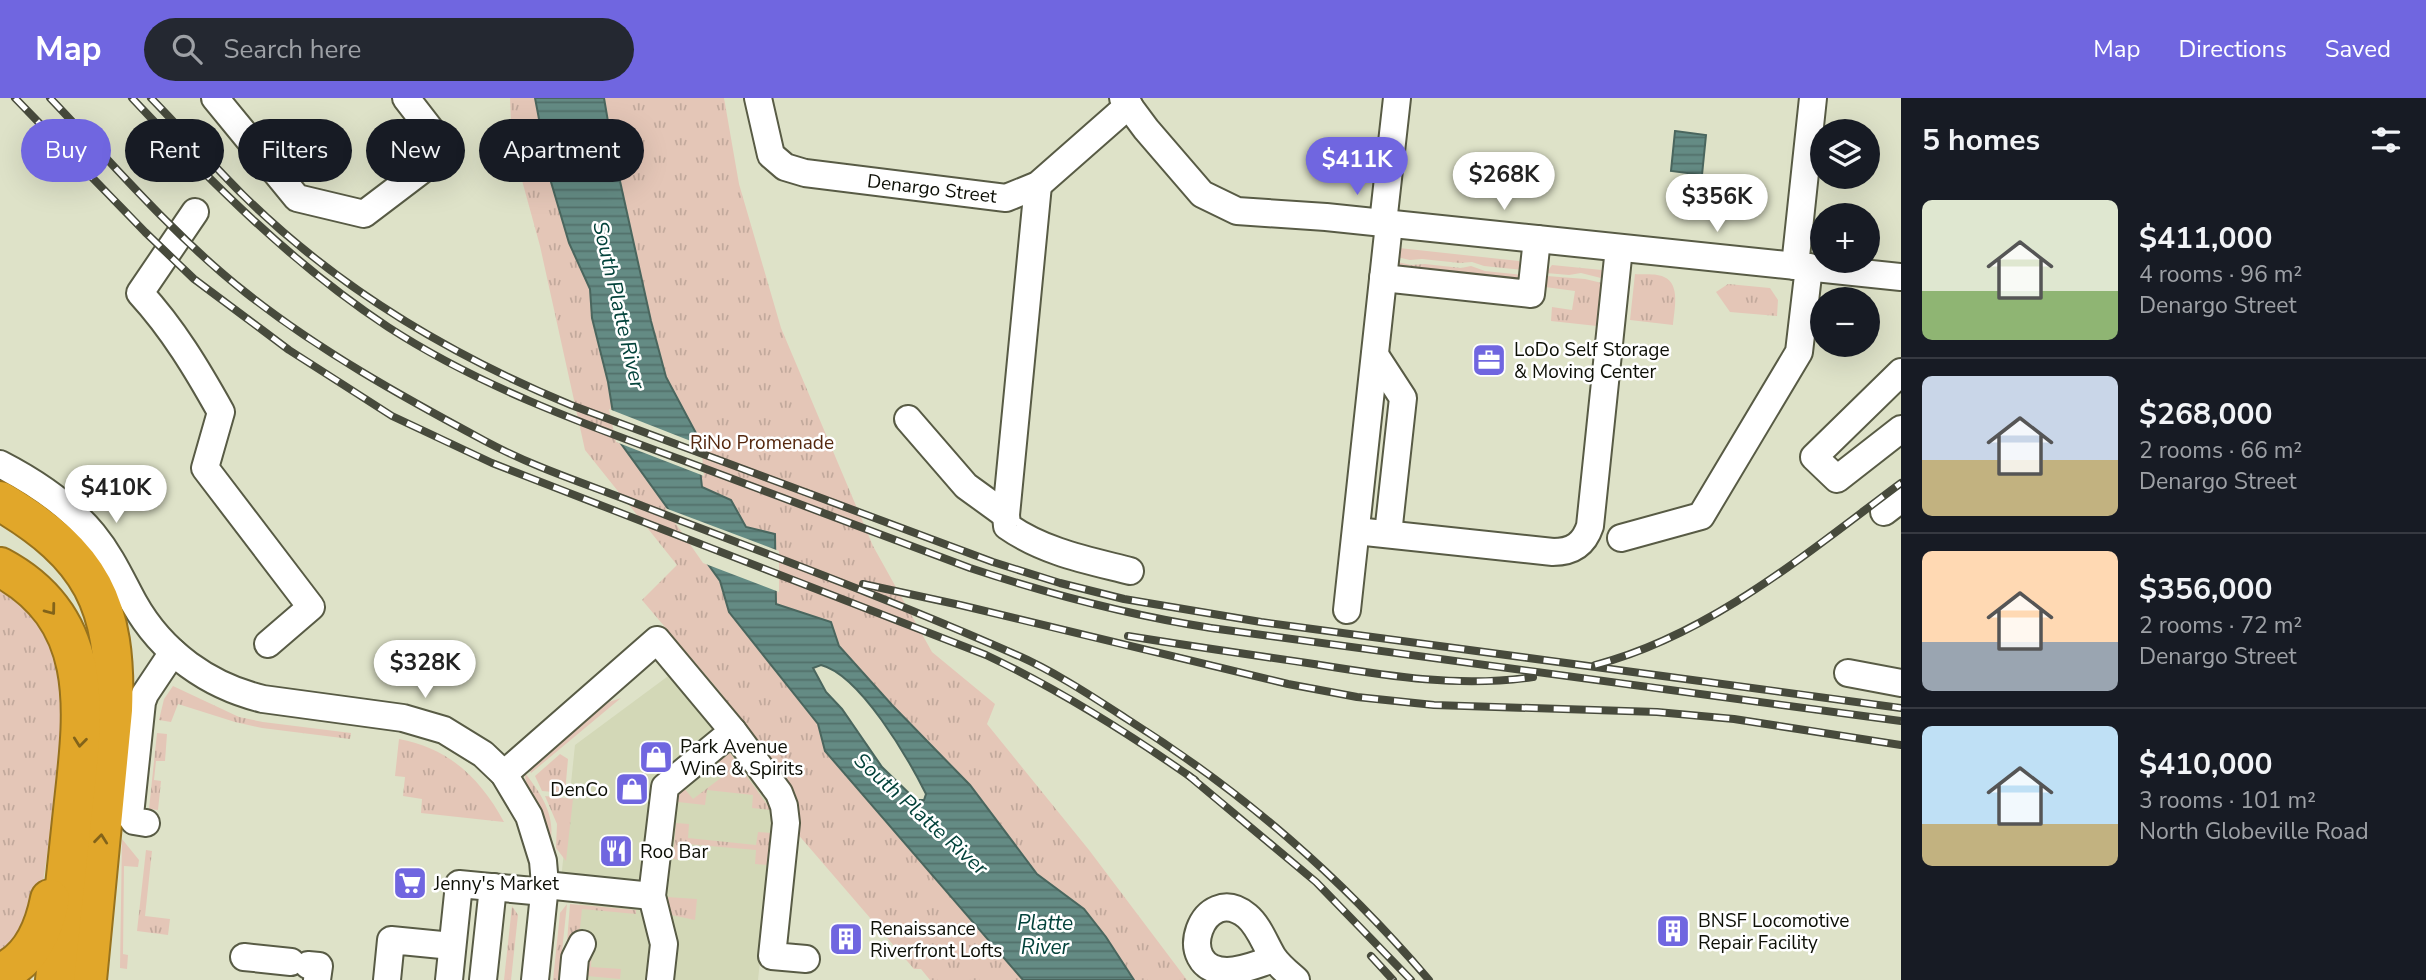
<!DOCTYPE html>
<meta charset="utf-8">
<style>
body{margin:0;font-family:"Nunito Sans",sans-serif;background:#242831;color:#f1f3f6;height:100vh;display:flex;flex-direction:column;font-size:26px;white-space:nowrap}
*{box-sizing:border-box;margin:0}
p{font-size:23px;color:#9ea1a6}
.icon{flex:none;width:38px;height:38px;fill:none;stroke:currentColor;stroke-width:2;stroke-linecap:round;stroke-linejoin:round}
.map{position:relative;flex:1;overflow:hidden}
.drawer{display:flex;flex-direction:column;background:#171b24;width:525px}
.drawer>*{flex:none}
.top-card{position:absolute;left:21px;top:21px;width:665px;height:63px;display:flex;gap:14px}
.buttons{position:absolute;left:1810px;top:21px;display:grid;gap:14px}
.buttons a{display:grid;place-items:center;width:70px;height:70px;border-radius:50%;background:#171b24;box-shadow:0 7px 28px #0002;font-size:35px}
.price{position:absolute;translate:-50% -60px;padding:0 16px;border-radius:24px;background:#fff;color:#222;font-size:23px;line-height:46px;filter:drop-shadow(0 2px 4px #0008)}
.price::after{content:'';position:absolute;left:50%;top:42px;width:21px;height:16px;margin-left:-10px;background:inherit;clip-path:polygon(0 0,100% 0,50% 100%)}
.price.current{background:#7066e0;color:#fff}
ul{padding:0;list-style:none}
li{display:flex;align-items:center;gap:21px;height:175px;padding:0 21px}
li+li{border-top:2px solid #363941}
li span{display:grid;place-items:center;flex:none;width:196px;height:140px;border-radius:10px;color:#555}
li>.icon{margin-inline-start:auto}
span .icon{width:84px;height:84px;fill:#fffc;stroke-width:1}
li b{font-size:30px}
h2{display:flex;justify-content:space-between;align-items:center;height:84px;padding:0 21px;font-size:30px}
.pill{padding:0 24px;border-radius:32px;background:#171b24;box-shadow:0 7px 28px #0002;font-size:24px;line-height:63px}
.pill.current{background:#7066e0;color:#fff}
header{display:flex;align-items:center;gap:42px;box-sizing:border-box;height:98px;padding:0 35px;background:#7066e0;color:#fff}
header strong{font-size:33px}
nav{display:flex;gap:38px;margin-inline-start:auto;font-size:24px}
.search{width:490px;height:63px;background:#242831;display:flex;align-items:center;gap:18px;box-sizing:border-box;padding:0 24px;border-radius:38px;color:#9ea1a6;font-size:26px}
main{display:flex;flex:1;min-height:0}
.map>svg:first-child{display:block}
.built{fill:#d3d8b7}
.grass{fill:url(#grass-tufts)}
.water{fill:url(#water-rules);stroke:#4a665e;stroke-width:2;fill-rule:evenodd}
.pier{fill:#dee2c8}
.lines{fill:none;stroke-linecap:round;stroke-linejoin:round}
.minor-casing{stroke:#585b45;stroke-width:30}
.highway-casing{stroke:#97721d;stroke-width:42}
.minor{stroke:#fff;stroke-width:26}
.highway{stroke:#e1a72a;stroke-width:38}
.rail-casing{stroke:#474a3c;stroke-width:8}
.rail{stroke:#fff;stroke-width:5;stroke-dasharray:16;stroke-linecap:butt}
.oneway{stroke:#82631a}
.labels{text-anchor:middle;stroke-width:5;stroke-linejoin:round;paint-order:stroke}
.street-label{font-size:19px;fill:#0d0f06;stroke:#fff}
.poi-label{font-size:19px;fill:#0d0f06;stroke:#fff;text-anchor:start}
.park-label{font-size:19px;fill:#55280f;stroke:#fff}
.water-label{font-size:21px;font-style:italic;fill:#03433b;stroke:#fff}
</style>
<header>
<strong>Map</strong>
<div class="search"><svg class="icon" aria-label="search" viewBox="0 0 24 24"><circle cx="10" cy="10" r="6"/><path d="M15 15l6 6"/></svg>Search here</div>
<nav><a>Map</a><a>Directions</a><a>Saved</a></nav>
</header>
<main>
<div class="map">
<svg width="1901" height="882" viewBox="0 0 1901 882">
<defs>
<pattern id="grass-tufts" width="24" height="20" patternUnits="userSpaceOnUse" patternTransform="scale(1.75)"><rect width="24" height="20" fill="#e4c6b7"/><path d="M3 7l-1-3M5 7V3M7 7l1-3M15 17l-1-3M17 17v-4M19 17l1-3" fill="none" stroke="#c2a99c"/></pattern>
<pattern id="water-rules" width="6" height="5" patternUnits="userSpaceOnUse" patternTransform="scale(1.75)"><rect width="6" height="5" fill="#648b84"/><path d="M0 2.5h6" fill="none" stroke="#51706a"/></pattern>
</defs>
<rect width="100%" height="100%" fill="#dee2c8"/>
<path class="built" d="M679,570L777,702L758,882H571L582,785L561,782L575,647Z"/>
<g class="grass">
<path d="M510,0H535L551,84L569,145L590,191L592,220L608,284L617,340L720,484L729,514L818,626L825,653L1023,882H930L921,871H914L796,734L752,641L720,594L642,502L677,467L585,352L540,148L512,46Z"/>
<path d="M604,0H724L739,86L781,230L873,448L932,554L995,606L987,626L1089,752L1187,882H1134L1106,839L1084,811L1037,776L970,687L892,607L839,548L831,524L776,506L775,436L746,429L731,402L702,390L696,335L666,279L651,223L612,47Z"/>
<path d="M1399,150L1519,163L1523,172L1484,168L1472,164L1460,165L1422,161L1410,162L1392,158Z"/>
<path d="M1393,163L1411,167L1425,166L1461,170L1471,168L1485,173L1523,177L1522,185L1393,174Z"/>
<path d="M1552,167L1602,172L1605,181L1581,175L1569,177L1546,175Z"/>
<path d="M1635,176C1643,177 1656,175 1664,179C1681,186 1674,213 1673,227L1630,222Z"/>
<path d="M1547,178L1585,181L1602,185L1597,228L1551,223L1552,209L1572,212L1575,193L1545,189Z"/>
<path d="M1728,186L1770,190L1778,202L1777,218L1730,214L1716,194Z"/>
<path d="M0,484L52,539L67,622L41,798L34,827L0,862Z"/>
<path d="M173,588L239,619L263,624L351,635L350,641L262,630L235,624L178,606L171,624L159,622L164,601Z"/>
<path d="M621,600L531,675L529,671L609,604Z"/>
<path d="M157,635L167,636L165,663H156L154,682L161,683L158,712L149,711Z"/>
<path d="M399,641C449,650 481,681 504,724L421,715L422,701L403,698L405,679L395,678Z"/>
<path d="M730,655L771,712L752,710L753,697L707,692L705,707L678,704L679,694L684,690L693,701L726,676L718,664Z"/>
<path d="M560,656L568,661L565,695L542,693L535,678Z"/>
<path d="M525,675C544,700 556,718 550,750C548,736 546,724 540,711C533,698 525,690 525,675Z"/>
<path d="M545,698L573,701L566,763L556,750L557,726Z"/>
<path d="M676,725L689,726L688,740L756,747L758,734L771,735L767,767L755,766L756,752L687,746L685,762L673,761Z"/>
<path d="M122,741L139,762L138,769L124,768L123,856L128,857L127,871L120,870Z"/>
<path d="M146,752L152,753L145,818L170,821L168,837L137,833Z"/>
<path d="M667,799L697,801L695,822L671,817Z"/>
<path d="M567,806L559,882H553L560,815Z"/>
<path d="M570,806L636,812V816L582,811L580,830L571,839L567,882H564Z"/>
<path d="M512,808L518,817L511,882H504Z"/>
<path d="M592,851L591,869L621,871L620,881L587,878L586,882H578Z"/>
</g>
<g class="water">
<path d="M535,0H604L612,47L651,223L666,279L696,335L702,389L731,402L746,429L775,436L776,506L831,524L839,548L892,607L970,687L1037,776L1084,811L1106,839L1134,882H1023L825,653L818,626L729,514L720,483L617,340L608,284L592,220L590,191L569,145L551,84ZM821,567C860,577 908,660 926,696L924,702H916L882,669L842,611L826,594L813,570Z"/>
<path d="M1675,33L1706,37L1702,77L1671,73Z"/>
</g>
<g class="pier">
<path d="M609,311L701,347L704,378L616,344Z"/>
<path d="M665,410L779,453V494L703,465Z"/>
</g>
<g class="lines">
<g class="minor-casing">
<g id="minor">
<path d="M215,0L297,100L364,116L447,53L406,0"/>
<path d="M758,0L771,57L785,69L805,75L1006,100L1038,87L1129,7"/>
<path d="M1123,0L1146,31L1202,96L1237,113L1326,119L1901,179"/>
<path d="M1038,87L1006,417L1007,428C1044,454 1087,462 1130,473"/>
<path d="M195,114L140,195C173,231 197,271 221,314L205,370L311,509L268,546"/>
<path d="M1383,125L1397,0"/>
<path d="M1795,168L1813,0"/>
<path d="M1383,180L1531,196L1537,141"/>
<path d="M1375,257L1403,300L1388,436"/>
<path d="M1901,274L1814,359L1837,381L1901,331"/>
<path d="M908,321L966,388L1006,417"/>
<path d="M0,366C35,384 68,406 93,436C111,458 121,481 134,505C162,555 209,588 263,601L403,620L444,632L483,656L504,676L529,718L543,763L545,787L535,882"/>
<path d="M1884,414L1901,401"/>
<path d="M1356,433L1553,454C1573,454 1584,446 1590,428L1619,150"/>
<path d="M1621,440L1701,418L1799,254L1809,169"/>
<path d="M1347,512L1389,126"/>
<path d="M1848,575L1901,585"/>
<path d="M733,633L779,695L784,708L786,725L772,858L806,861"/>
<path d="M504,676L657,542L733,633L665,689L652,798L664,846L660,882"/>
<path d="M146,725L134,723L130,717L142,604L145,596L173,554"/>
<path d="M545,787L652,798"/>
<path d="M244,859L291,864"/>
<path d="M1274,861C1260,865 1243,873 1227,873C1171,872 1203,782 1247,818C1259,828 1265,846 1273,859C1279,868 1288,875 1296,882"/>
<path d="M308,867L319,868L317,882"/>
<path d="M387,882L391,842L452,848"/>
<path d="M449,882L459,786L544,794"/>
<path d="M483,882L493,789"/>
<path d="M573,882L575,860L582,846"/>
</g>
</g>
<g class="highway-casing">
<g id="highway">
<path d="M0,403C92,457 117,507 113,612L87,882"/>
<path d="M0,469C103,524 82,625 72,722C66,775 61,829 55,882"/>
<path d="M0,875C31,863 44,831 50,801"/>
</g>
</g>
<use href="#minor" class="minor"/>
<use href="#highway" class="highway"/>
<g class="rail-casing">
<g id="rail">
<path d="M15,0L145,134L194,181L289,252L392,318L492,365L986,557C1060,592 1128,635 1195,682"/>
<path d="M50,0C113,66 173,137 245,194C318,252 403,299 485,343C535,370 587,386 640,407C764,455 890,501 1012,555C1052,572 1090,597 1127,621C1243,694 1340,778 1429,882"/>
<path d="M132,0C211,84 291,165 388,229C479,288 581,325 682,362C778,398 874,434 970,470C1049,496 1128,517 1211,530L1901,623"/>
<path d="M151,0C182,32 211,65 242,96C336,189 450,257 571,307L993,464L1060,485L1124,501L1261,524L1901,610"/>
<path d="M863,486L960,507L1288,586L1357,599L1434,607L1657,614L1734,621L1901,647"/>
<path d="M1128,538C1190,548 1252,557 1314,566C1388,578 1459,590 1533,579"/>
<path d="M1595,567C1710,537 1807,455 1901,385"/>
<path d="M1188,677L1316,784L1411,882"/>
<path d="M1371,858L1393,882"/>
</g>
</g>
<use href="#rail" class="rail"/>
</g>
<defs><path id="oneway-chevron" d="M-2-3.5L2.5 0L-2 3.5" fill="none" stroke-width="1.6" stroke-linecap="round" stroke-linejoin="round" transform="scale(1.75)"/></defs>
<g class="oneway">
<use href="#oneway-chevron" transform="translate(51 512) rotate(53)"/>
<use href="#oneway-chevron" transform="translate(80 644) rotate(96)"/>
<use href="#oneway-chevron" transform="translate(101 741) rotate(-84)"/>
</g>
<defs>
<g id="office-square" transform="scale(1.75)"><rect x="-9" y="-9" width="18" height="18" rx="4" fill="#7066e0" stroke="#fff"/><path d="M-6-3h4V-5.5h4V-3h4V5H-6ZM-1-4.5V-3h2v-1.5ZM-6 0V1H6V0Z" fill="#fff"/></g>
<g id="shop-square" transform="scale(1.75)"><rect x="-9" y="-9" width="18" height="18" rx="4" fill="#7066e0" stroke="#fff"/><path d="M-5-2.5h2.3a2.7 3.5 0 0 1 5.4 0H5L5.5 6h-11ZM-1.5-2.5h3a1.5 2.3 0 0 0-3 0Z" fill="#fff"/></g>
<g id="restaurant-square" transform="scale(1.75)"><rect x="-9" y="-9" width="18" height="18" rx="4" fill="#7066e0" stroke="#fff"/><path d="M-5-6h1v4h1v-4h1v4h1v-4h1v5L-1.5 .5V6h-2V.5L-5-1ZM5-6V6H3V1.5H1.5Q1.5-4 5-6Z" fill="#fff"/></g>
<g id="supermarket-square" transform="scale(1.75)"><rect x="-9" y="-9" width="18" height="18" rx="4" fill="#7066e0" stroke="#fff"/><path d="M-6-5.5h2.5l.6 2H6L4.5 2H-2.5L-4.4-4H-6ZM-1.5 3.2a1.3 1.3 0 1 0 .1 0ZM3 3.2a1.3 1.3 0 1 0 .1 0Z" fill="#fff"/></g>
<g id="building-square" transform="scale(1.75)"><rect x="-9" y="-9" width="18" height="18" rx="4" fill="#7066e0" stroke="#fff"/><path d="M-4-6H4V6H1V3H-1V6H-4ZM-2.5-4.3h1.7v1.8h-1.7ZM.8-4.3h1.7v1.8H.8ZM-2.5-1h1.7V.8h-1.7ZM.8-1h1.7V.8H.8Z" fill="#fff"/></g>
</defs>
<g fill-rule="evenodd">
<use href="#office-square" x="1489" y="262"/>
<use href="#shop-square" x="656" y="659"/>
<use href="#shop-square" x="632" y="691"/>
<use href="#restaurant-square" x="616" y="753"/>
<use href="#supermarket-square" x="410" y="785"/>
<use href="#building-square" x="1673" y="833"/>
<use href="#building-square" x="846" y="841"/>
</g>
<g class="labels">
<g class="street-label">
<text transform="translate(932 90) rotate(7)" y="7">Denargo Street</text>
</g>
<g class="poi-label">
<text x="1514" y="258">LoDo Self Storage<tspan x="1514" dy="22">&amp; Moving Center</tspan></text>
<text x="680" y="655">Park Avenue<tspan x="680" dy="22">Wine &amp; Spirits</tspan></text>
<text x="608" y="698" text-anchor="end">DenCo</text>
<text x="640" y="760">Roo Bar</text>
<text x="434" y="792">Jenny's Market</text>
<text x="1698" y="829">BNSF Locomotive<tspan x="1698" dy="22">Repair Facility</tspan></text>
<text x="870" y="837">Renaissance<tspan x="870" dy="22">Riverfront Lofts</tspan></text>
</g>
<g class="park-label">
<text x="762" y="351">RiNo Promenade</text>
</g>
<g class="water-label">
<text transform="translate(619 207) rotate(77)" y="7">South Platte River</text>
<text transform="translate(921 716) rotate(42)" y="7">South Platte River</text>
<text x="1045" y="832">Platte<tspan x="1045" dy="24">River</tspan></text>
</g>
</g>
</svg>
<div class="buttons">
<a><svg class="icon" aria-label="layers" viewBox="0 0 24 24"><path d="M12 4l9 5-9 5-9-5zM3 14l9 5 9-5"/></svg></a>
<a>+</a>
<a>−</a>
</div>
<b class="price current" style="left:1357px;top:99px">$411K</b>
<b class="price" style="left:1504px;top:114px">$268K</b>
<b class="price" style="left:1717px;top:136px">$356K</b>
<b class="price" style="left:116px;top:427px">$410K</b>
<b class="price" style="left:425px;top:602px">$328K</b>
<div class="top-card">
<a class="pill current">Buy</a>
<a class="pill">Rent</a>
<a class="pill">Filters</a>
<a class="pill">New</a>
<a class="pill">Apartment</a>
</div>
</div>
<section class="drawer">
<h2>5 homes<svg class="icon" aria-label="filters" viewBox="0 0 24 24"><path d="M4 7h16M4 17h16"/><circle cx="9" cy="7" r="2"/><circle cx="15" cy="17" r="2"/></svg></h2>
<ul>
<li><span style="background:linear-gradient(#dfe7d0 65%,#8fb573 0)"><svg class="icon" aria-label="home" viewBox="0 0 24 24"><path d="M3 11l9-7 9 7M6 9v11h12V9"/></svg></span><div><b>$411,000</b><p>4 rooms · 96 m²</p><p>Denargo Street</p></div></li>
<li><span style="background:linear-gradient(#c9d6e8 60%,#c2b280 0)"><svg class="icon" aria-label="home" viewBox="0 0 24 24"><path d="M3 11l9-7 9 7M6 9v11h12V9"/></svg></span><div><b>$268,000</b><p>2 rooms · 66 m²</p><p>Denargo Street</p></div></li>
<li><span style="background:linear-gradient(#ffd9b3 65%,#9aa5b1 0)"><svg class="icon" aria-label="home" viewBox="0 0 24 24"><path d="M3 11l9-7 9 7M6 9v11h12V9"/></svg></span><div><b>$356,000</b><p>2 rooms · 72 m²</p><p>Denargo Street</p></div></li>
<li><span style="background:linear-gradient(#bfe0f5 70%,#c2b280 0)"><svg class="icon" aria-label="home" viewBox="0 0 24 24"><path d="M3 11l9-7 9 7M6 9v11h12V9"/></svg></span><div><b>$410,000</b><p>3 rooms · 101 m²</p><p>North Globeville Road</p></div></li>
</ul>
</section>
</main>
